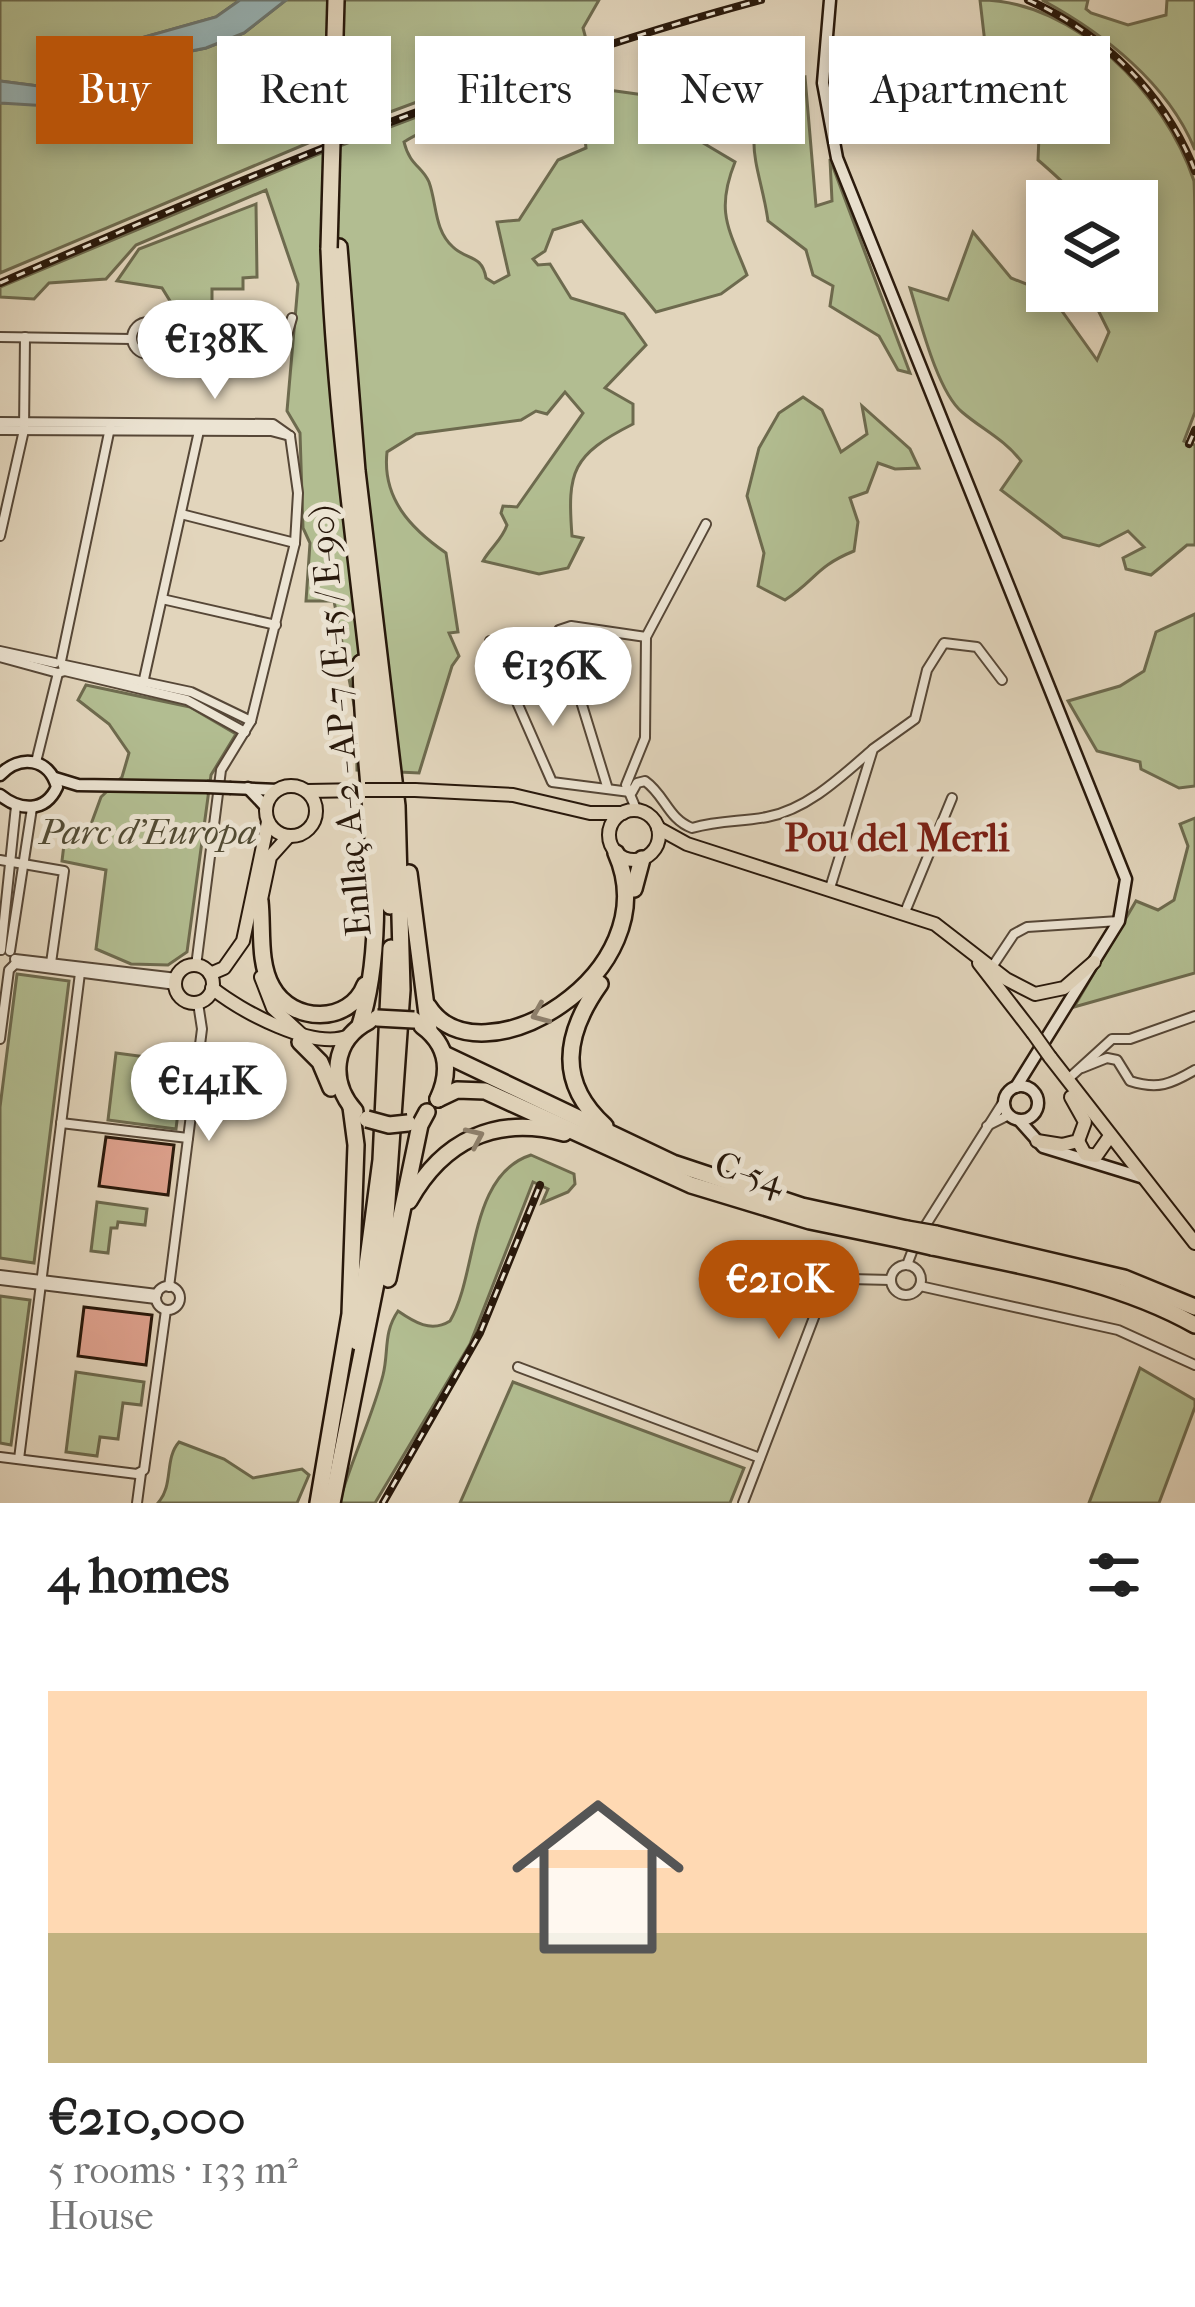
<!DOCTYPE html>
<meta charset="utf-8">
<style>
body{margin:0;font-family:"IM FELL French Canon",serif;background:#f2f2f2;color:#222;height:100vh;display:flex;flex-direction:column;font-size:45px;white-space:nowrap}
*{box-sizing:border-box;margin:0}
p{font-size:39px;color:#767676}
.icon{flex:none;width:66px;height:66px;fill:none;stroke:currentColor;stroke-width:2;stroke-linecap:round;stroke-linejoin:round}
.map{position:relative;height:1503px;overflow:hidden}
.panel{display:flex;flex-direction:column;background:#fff;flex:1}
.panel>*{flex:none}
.hud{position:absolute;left:36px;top:36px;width:1125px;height:108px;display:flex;gap:24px}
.controls{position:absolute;left:1026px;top:180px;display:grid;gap:24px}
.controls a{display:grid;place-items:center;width:132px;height:132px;border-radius:0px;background:#fff;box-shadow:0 6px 18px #0003;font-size:60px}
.price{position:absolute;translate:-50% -102px;padding:0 27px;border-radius:42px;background:#fff;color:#222;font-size:39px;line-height:78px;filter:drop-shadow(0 3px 6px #0008)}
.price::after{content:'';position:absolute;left:50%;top:72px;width:36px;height:27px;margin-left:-18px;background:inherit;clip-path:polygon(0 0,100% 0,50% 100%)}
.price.selected{background:#b45309;color:#fff}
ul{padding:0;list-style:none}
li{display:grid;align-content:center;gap:24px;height:636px;padding:0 48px}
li+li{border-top:3px solid #e0e0e0}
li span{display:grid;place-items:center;height:372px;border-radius:0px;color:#555}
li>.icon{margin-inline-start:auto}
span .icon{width:216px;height:216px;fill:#fffc;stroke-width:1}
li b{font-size:51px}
h2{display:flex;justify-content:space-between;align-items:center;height:144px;padding:0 48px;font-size:51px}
.tag{padding:0 42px;border-radius:0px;background:#fff;box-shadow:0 6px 18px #0003;font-size:42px;line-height:108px}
.tag.selected{background:#b45309;color:#fff}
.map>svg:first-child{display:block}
.green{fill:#b2bd91;stroke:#6d6a4e;stroke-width:3}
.water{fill:#98b6b9;stroke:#6b7773;stroke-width:3}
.building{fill:#e1a491;stroke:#28180b;stroke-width:3}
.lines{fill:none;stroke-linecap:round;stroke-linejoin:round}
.street-casing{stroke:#564737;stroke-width:12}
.secondary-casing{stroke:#28180b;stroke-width:15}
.primary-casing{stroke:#28180b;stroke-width:16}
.highway-casing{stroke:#28180b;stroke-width:20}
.street{stroke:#ece4d3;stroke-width:8}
.secondary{stroke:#ece4d3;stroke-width:10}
.primary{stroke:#e2d5bc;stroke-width:12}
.highway{stroke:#e2d5bc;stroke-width:15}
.rail-casing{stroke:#28180b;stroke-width:8}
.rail{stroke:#ece4d3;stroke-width:3;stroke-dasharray:9;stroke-linecap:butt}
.secondary-bridge-casing{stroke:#28180b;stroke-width:15;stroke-linecap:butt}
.primary-bridge-casing{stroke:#28180b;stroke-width:16;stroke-linecap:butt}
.highway-bridge-casing{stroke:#28180b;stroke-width:20;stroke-linecap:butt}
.secondary-bridge{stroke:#ece4d3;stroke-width:10}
.primary-bridge{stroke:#e2d5bc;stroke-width:12}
.highway-bridge{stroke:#e2d5bc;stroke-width:15}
.oneway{stroke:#8e806c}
.labels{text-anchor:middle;stroke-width:10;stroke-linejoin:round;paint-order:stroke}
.street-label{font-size:36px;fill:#28180b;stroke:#ece4d3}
.park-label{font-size:36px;font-style:italic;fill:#514a33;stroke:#ece4d3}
.neighbourhood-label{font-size:39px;font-weight:bold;fill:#7a1f14;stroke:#ece4d3}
</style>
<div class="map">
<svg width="1195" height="1503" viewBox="0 0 1195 1503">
<rect width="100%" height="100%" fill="#e2d5bc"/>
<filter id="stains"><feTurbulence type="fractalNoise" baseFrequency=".00167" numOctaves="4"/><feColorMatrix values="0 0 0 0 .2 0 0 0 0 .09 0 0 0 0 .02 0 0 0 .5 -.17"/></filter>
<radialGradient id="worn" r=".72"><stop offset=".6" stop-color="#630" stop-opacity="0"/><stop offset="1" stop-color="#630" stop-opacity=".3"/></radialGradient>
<g class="green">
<path d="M0,0H240L216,17L130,41L76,85L46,87L0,81Z"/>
<path d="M286,0H599L583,28L586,39L320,138L0,273V103L89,102L118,74L142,61L206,48L244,33Z"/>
<path d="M980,0C1075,0 1165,94 1194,181C1195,199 1195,226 1195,245C1195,301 1195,356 1195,412L1184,441L1195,445V545H1187L1151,575L1126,569L1123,558L1144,547L1128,531L1099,546L1063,537L1001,490L1021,461C1004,439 983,430 962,412C937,391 920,320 910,288L948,300L973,232L1011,278L1049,293L1097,360L1109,332L1095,304L1098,291H1137V201C1071,201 1086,201 1038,160L1039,136L1025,111L992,104Z"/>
<path d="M1042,0H1088L1086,9L1091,13L1128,25L1166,15L1167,0H1195V150C1168,83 1103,33 1042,0Z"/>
<path d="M805,77L816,206L832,201L830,159L910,373L898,370L879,336L830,306L833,286L813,275L806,250L768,221C761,169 739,140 770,89Z"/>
<path d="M594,88L644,95L675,114L688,134L735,162C715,212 729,229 747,275L721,294L656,312L582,221L553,230L545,251L533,259L538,265L550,264L571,298L624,314L646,345L605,388L633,404V424C572,455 567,471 572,536L583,538L568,568L539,574L483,561C491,547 502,540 507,525L501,513L503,506L517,507L583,413L565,392L547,414L536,411L521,420L416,434L387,452C382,498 410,528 446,553L458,632L449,633L459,656L452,666L419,773L357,770L356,715L334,601H306L310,543L303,528L300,433L287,411L298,284L266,190L136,245L106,279L49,283L34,299L0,297V287L321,153L464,99C453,123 425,128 404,142C410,166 422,166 429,182C437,204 434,230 453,247C466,260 482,254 486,278L494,283L509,275L497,222L519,220L558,160L586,148L583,119L574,112L580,98Z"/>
<path d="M256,204L257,277L243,278V289H212V309H175L162,288L117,281L139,249Z"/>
<path d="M803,397L822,410L841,452L867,434L862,406L910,449L919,468L895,469L878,463L867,492L850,498L858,522L854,551C815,567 817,579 785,600L758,586L764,553L747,496L759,448L779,413Z"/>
<path d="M1195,614V786L1179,788L1141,769L1140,762L1097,751L1068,701L1120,686L1144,671L1156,632Z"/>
<path d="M86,685L190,707L236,734L211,775L187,952L168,965L131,964L96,949L106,870L62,861L64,844L90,827L101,797L122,777L129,753L109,724L78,700Z"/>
<path d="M1195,818V973L1074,1007L1136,901L1158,910L1174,900L1188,846L1180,824Z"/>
<path d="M17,974L69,981L34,1263L0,1258V1107Z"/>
<path d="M116,1053L184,1062L176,1129L108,1120Z"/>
<path d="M531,1155L574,1174L575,1184L568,1192L542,1203L548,1189L533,1182L470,1344L375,1503H339C351,1461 373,1415 383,1375C389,1351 383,1333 398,1311C414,1322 431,1333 450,1321C478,1274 468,1175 531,1155Z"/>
<path d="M97,1202L147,1209L145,1225L118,1222L117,1228H111L108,1253L91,1251Z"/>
<path d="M0,1296L30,1300L11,1445L0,1443Z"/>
<path d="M1140,1368L1195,1400V1407L1159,1503H1089Z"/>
<path d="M76,1372L144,1382L141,1405L123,1403L118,1439L100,1437L97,1456L66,1452Z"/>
<path d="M513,1382L744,1468L730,1503H460Z"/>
<path d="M179,1442L224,1459L253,1478L302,1469L309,1475L297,1503H158C174,1485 164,1459 179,1442Z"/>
</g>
<path class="water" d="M240,0H286L244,33L206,48L142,61L118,74L89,102L65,107L0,103V81L46,87L76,85L130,41L216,17Z"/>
<g class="building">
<path d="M106,1137L174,1145L168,1195L99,1186Z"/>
<path d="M84,1307L152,1315L146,1365L78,1356Z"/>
</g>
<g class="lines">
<g class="street-casing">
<g id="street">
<circle cx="148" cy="338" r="16"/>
<path d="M164,336L279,338L288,332L292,318"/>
<path d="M0,337L132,339"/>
<path d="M0,422L273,424L290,436"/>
<path d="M0,430L271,431L290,436"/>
<path d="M181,514L295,543"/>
<path d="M0,536L24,430L25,337"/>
<path d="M162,599L276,625"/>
<path d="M490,641L552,782L630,792"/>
<path d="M0,651L55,663"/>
<path d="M0,657L58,673L65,671L61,661L111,423"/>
<path d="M65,665L191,692L251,721"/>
<path d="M65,671L187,700L245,732"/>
<path d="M142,688L199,431"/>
<path d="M36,762L58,673"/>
<path d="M607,786L559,630L571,626L646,637"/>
<path d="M632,792L637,783L645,781C665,795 668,819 692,828C721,820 741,822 767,817C808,809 842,776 872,750"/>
<path d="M637,811L626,785L645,738L646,637L706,524"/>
<path d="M0,860L64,871L51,963"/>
<path d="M830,888L873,749L915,719L927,670L944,643L977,647L1002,680"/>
<path d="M905,912L952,798"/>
<path d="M1,950L16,806"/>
<path d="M10,951L32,808"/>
<path d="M15,959L177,978"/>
<path d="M15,964L176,985"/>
<path d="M196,966L221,770L251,721L295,543L298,493L290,436"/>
<path d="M992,967L1014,934L1027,927L1119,921"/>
<path d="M0,1039L9,970L15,964"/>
<path d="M1082,1068L1107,1058L1117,1060L1130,1081C1158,1090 1171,1084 1195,1070"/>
<path d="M1067,1080L1112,1039H1130L1195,1016"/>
<path d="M61,1123L188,1138"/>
<path d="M987,1126L1009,1115"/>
<path d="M922,1231L1004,1101"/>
<path d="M907,1265L915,1244"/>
<circle cx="906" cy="1280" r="15"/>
<path d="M0,1275L157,1294"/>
<path d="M0,1280L156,1299"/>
<path d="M920,1286L1118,1330L1195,1365"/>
<circle cx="168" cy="1298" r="12"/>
<path d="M169,1287L202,1029L198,1003"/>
<path d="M518,1367L760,1458"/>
<path d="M0,1457L137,1474L144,1470L166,1310"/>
<path d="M19,1459L80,973"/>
<path d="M137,1503L141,1473"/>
<path d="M743,1503L821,1299L849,1279L891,1280"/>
</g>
</g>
<g class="secondary-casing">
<g id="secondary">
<path d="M830,0L823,83L837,158L1126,879L1119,921L1016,1087"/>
<path d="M0,775C20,754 49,758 57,787C45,813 20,811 0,795"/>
<path d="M55,778L78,785L207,787"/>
<path d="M231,788L278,790"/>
<path d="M248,788L266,807"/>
<circle cx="1021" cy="1103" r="17"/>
<path d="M1019,1120L1043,1147L1144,1178"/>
</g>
</g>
<g class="primary-casing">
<g id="primary">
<circle cx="291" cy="811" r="25"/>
<path d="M415,790L513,795L590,813H623"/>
<path d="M307,791L365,790"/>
<circle cx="634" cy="835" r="25"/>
<path d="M658,828L687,844L935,924L1006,979L1035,994L1064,988L1094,962"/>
<path d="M259,909L270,857L288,837"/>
<path d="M979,963L1033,1033"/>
<circle cx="194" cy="984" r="19"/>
<path d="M210,974L224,968L243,941L268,822"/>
<path d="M261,977L273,1008L304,1037"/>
<path d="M212,988C241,1011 313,1051 349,1036"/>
<path d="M1050,1057L1195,1243"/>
<path d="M1037,1141L1062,1145L1078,1141L1085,1122L1071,1097"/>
<path d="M1078,1141L1085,1154L1096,1156L1110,1136"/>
</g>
</g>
<g class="highway-casing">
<g id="highway">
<path d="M329,249C337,470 379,686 390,906"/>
<path d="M409,873L429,1030"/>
<path d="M634,889L642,859"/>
<path d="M260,901C263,929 258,962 272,987C292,1024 350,1024 365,985"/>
<path d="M600,984C565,1033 556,1082 605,1126"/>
<path d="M428,1006C478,1086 670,974 616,853"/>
<path d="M360,1025C394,917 362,777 361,663"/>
<path d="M422,1026C448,1045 451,1071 438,1099"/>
<path d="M300,1042L320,1062L331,1088"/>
<path d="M444,1054L673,1163L802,1206L907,1229"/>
<path d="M438,1099L457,1090L485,1091L691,1185L810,1221L902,1240"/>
<path d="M355,1111C329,1082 332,1040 369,1021"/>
<path d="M409,1201C443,1140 496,1115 564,1133"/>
<path d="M936,1234L1124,1278L1195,1307"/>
<path d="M932,1247C1021,1266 1115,1280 1195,1325"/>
<path d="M388,1279L420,1125L427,1112"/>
<path d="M357,1342L381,1160L391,948"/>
<path d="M318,1503L350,1314L356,1145L351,1107"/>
<path d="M332,1503L384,1243L402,990L397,806L357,471L339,247"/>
</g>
</g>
<use href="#street" class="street"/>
<use href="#secondary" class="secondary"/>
<use href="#primary" class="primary"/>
<use href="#highway" class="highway"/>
<g class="rail-casing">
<g id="rail">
<path d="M1028,0C1103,33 1165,94 1195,171"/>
<path d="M0,283C252,175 496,71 761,0"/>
<path d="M1189,444L1195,430"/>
<path d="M383,1503L480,1333L540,1185"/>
</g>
</g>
<use href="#rail" class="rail"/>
<g class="secondary-bridge-casing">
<path id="secondary-bridge" d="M207,787L231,788"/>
</g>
<g class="primary-bridge-casing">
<g id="primary-bridge">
<path d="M365,790H415"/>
<path d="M1033,1033L1050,1057"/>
</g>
</g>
<g class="highway-bridge-casing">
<g id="highway-bridge">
<path d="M329,248L336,0"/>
<path d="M377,1018L414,1020"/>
<path d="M367,1119L389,1125L408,1123"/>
<path d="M907,1229L936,1234"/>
<path d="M902,1240L932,1247"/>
</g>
</g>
<use href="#secondary-bridge" class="secondary-bridge"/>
<use href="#primary-bridge" class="primary-bridge"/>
<use href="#highway-bridge" class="highway-bridge"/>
</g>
<defs><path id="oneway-chevron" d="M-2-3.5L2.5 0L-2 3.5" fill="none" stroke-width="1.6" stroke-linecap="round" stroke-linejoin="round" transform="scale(3)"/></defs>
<g class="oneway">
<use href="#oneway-chevron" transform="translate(540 1014) rotate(157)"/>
<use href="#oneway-chevron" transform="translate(475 1137) rotate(-24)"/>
</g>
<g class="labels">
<g class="street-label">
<text transform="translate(339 721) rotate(-95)" y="13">Enllaç A-2 - AP-7 (E-15 / E-90)</text>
<text transform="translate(750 1172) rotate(17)" y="13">C-54</text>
</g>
<g class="park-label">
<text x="148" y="844">Parc d'Europa</text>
</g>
<g class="neighbourhood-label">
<text x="897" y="851">Pou del Merli</text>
</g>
</g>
<rect width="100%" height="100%" filter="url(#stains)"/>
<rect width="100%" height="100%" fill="url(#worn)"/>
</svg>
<div class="controls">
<a><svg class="icon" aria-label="layers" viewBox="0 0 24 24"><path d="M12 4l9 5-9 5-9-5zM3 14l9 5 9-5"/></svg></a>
</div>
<b class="price" style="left:215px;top:402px">€138K</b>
<b class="price" style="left:553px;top:729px">€136K</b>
<b class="price" style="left:209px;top:1144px">€141K</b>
<b class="price selected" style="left:779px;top:1342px">€210K</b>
<div class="hud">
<a class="tag selected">Buy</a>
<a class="tag">Rent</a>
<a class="tag">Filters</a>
<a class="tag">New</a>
<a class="tag">Apartment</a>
</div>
</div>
<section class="panel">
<h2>4 homes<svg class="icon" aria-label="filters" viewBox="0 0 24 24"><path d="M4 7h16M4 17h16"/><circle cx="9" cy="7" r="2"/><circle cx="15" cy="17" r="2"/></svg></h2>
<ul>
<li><span style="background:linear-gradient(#ffd9b3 65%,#c2b280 0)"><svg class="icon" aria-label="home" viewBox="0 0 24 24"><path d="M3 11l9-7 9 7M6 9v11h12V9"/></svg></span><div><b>€210,000</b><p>5 rooms · 133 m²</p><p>House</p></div></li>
</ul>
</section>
